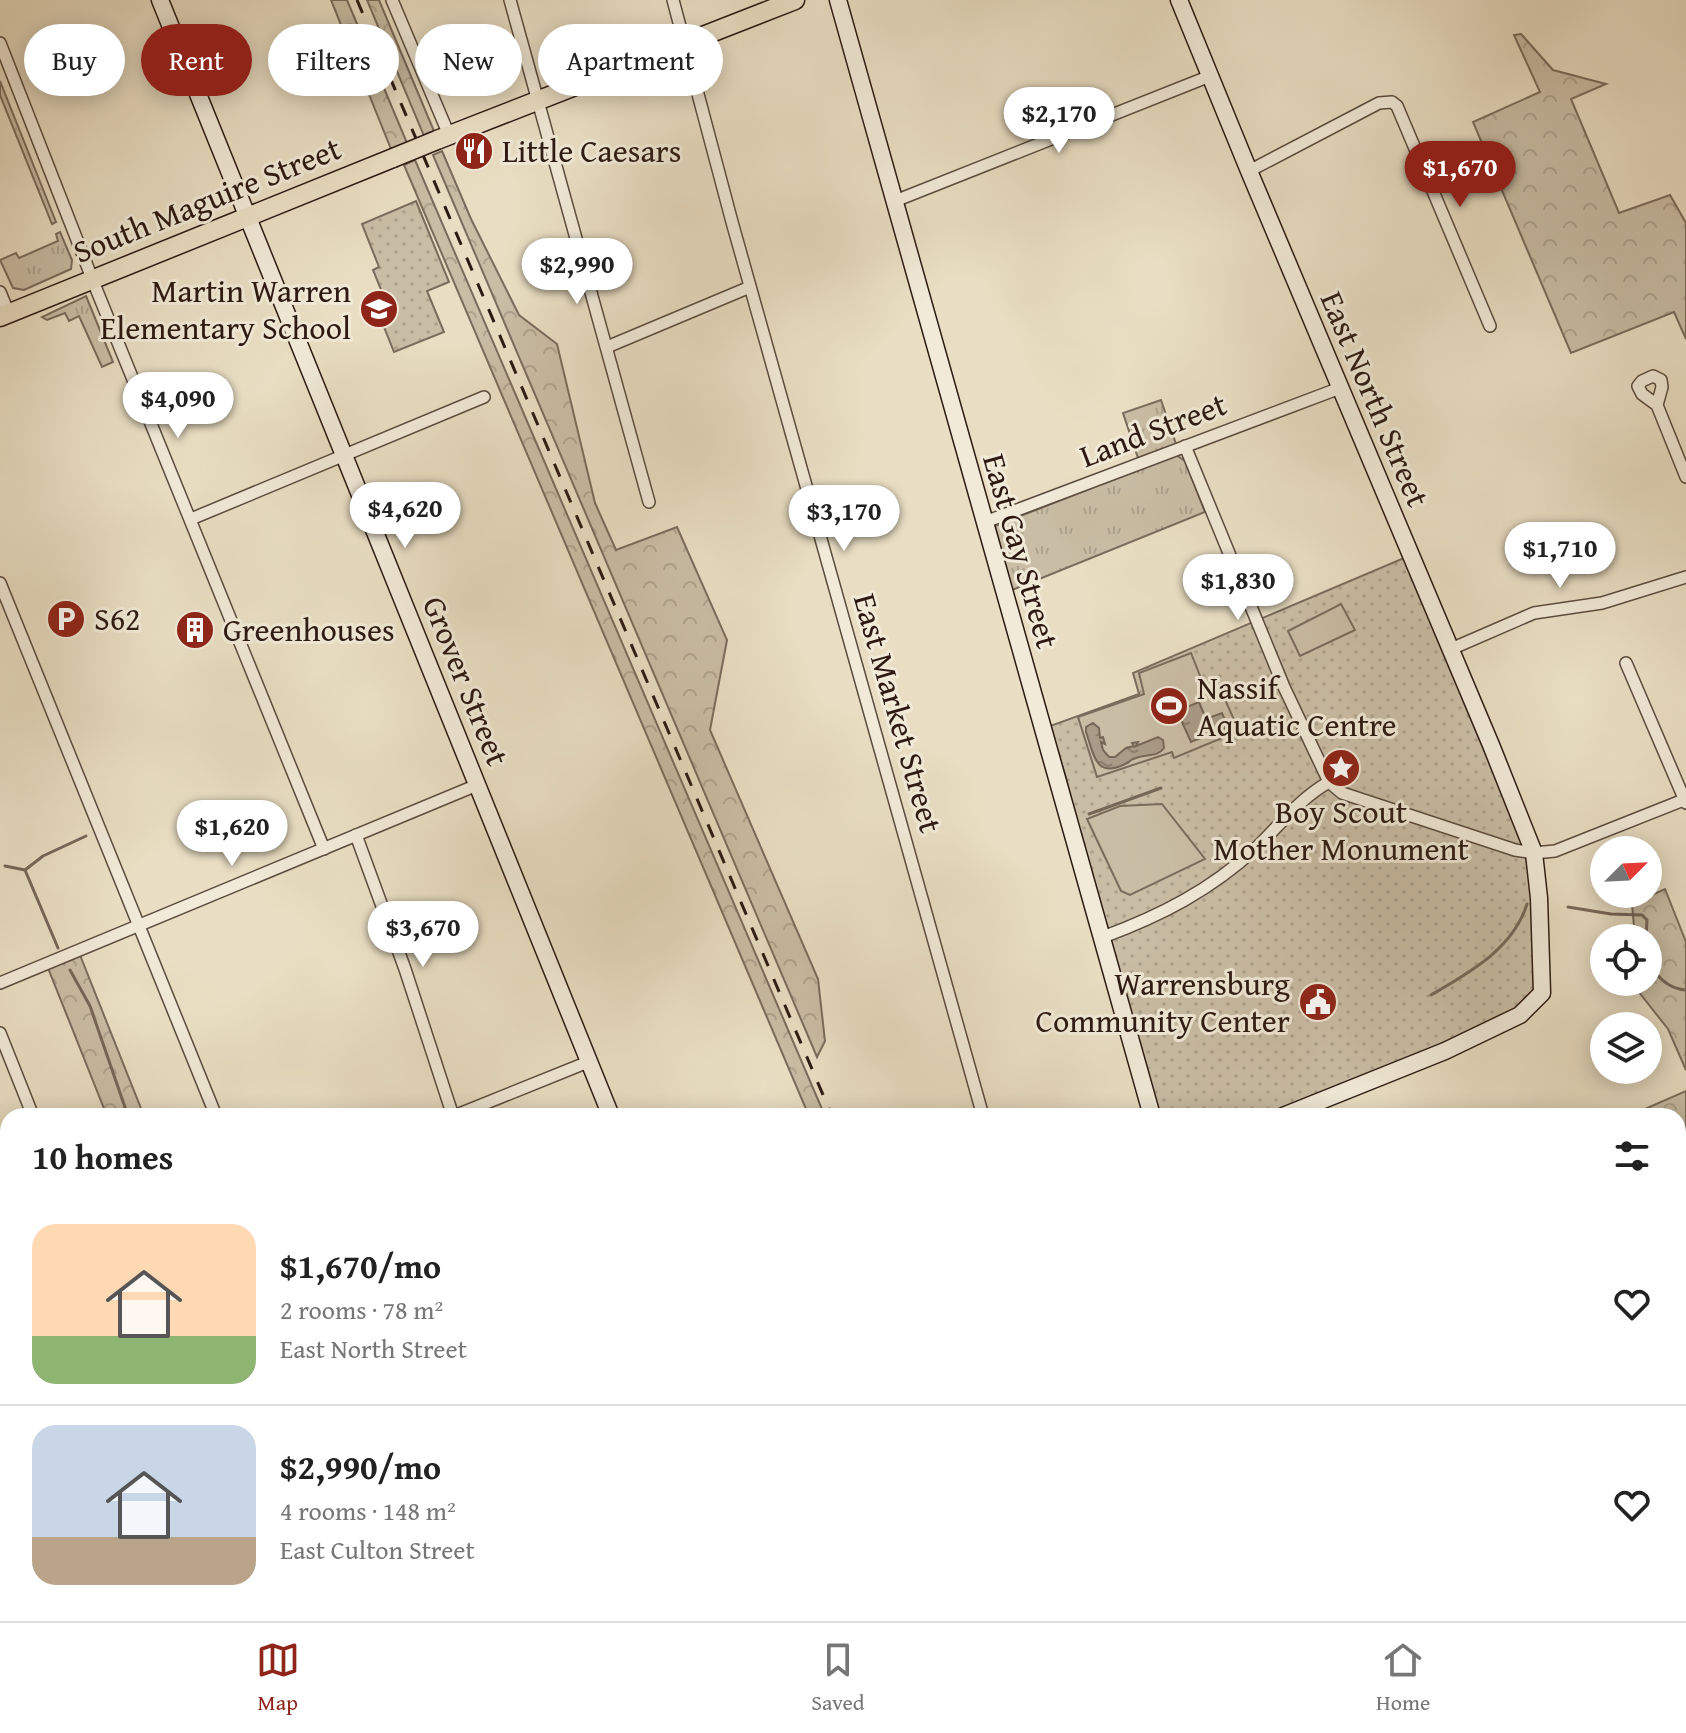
<!DOCTYPE html>
<meta charset="utf-8">
<style>
body{margin:0;font-family:"Gentium Book Plus",serif;background:#f2f2f2;color:#222;height:100vh;display:flex;flex-direction:column;font-size:30px;white-space:nowrap}
*{box-sizing:border-box;margin:0}
p{font-size:26px;color:#767676}
.icon{flex:none;width:44px;height:44px;fill:none;stroke:currentColor;stroke-width:2;stroke-linecap:round;stroke-linejoin:round}
.map{position:relative;flex:1;overflow:hidden}
.side{position:absolute;left:0px;top:1108px;width:1686px;height:514px;display:flex;flex-direction:column;background:#fff;border-radius:24px 24px 0 0;box-shadow:0 4px 20px #0003}
.side>*{flex:none}
.guide{position:absolute;left:24px;top:24px;width:800px;height:72px;display:flex;gap:16px}
.needle{width:52px;rotate:66deg}
.buttons{position:absolute;left:1590px;top:836px;display:grid;gap:16px}
.buttons a{display:grid;place-items:center;width:72px;height:72px;border-radius:50%;background:#fff;box-shadow:0 4px 20px #0003;font-size:40px}
.price{position:absolute;translate:-50% -68px;padding:0 18px;border-radius:28px;background:#fff;color:#222;font-size:26px;line-height:52px;filter:drop-shadow(0 2px 4px #0008)}
.price::after{content:'';position:absolute;left:50%;top:48px;width:24px;height:18px;margin-left:-12px;background:inherit;clip-path:polygon(0 0,100% 0,50% 100%)}
.price.selected{background:#8f2418;color:#fff}
ul{padding:0;list-style:none}
li{display:flex;align-items:center;gap:24px;height:200px;padding:0 32px}
li+li{border-top:2px solid #e0e0e0}
li span{display:grid;place-items:center;flex:none;width:224px;height:160px;border-radius:24px;color:#555}
li>.icon{margin-inline-start:auto}
span .icon{width:96px;height:96px;fill:#fffc;stroke-width:1}
li b{font-size:34px}
h2{display:flex;justify-content:space-between;align-items:center;height:96px;padding:0 32px;font-size:34px}
.tag{padding:0 28px;border-radius:36px;background:#fff;box-shadow:0 4px 20px #0003;font-size:28px;line-height:72px}
.tag.selected{background:#8f2418;color:#fff}
.tabs{display:flex;justify-content:space-around;align-items:center;height:112px;border-top:2px solid #e0e0e0;background:#fff;font-size:22px;color:#767676}
.tabs a{display:grid;justify-items:center;gap:4px}
.tabs .selected{color:#8f2418}
.map>svg:first-child{display:block}
.grass{fill:url(#grass-tufts);stroke:#7a6c5c;stroke-width:2}
.forest{fill:url(#forest-crowns);stroke:#7a6c5c;stroke-width:2}
.park{fill:url(#park-dots);stroke:#7a6c5c;stroke-width:2}
.pitch{fill:#c9bda5;stroke:#7a6c5c;stroke-width:2}
.water{fill:url(#water-ripples);stroke:#776758;stroke-width:2}
.lines{fill:none;stroke-linecap:round;stroke-linejoin:round}
.stream{stroke:#776758;stroke-width:3}
.street-casing{stroke:#5b4b3e;stroke-width:14}
.secondary-casing{stroke:#2c1a12;stroke-width:19}
.primary-casing{stroke:#2c1a12;stroke-width:21}
.street{stroke:#f1ead8;stroke-width:11}
.secondary{stroke:#f1ead8;stroke-width:16}
.primary{stroke:#e9dec3;stroke-width:18}
.rail{stroke:#2c1a12;stroke-width:3;stroke-dasharray:14 14;stroke-linecap:butt}
.primary-bridge-casing{stroke:#2c1a12;stroke-width:21;stroke-linecap:butt}
.primary-bridge{stroke:#e9dec3;stroke-width:18}
.labels{text-anchor:middle;stroke-width:6;stroke-linejoin:round;paint-order:stroke}
.poi-label{font-size:32px;fill:#2c1a12;stroke:#f1ead8;text-anchor:start}
.street-label{font-size:32px;fill:#2c1a12;stroke:#f1ead8}
</style>
<div class="map">
<svg width="1686" height="1621" viewBox="0 0 1686 1621">
<defs>
<pattern id="grass-tufts" width="24" height="20" patternUnits="userSpaceOnUse" patternTransform="scale(2)"><rect width="24" height="20" fill="#c9bda5"/><path d="M3 7l-1-3M5 7V3M7 7l1-3M15 17l-1-3M17 17v-4M19 17l1-3" fill="none" stroke="#ada28d"/></pattern>
<pattern id="forest-crowns" width="20" height="18" patternUnits="userSpaceOnUse" patternTransform="scale(2)"><rect width="20" height="18" fill="#c9bda5"/><path d="M2 6a3 3 0 1 1 6 0M12 15a3 3 0 1 1 6 0" fill="none" stroke="#ada28d"/></pattern>
<pattern id="park-dots" width="8" height="8" patternUnits="userSpaceOnUse" patternTransform="scale(2)"><rect width="8" height="8" fill="#c9bda5"/><path d="M2 2h.1M6 6h.1" fill="none" stroke="#ada28d" stroke-width="1.8" stroke-linecap="round"/></pattern>
<pattern id="water-ripples" width="26" height="14" patternUnits="userSpaceOnUse" patternTransform="scale(2)"><rect width="26" height="14" fill="#a99b87"/><path d="M2 4q2-2 4 0t4 0M15 11q2-2 4 0t4 0" fill="none" stroke="#8a7e6d"/></pattern>
</defs>
<rect width="100%" height="100%" fill="#e9dec3"/>
<filter id="stains"><feTurbulence type="fractalNoise" baseFrequency=".0025" numOctaves="4"/><feColorMatrix values="0 0 0 0 .2 0 0 0 0 .09 0 0 0 0 .02 0 0 0 .5 -.17"/></filter>
<radialGradient id="worn" r=".72"><stop offset=".6" stop-color="#630" stop-opacity="0"/><stop offset="1" stop-color="#630" stop-opacity=".3"/></radialGradient>
<g class="grass">
<path d="M0,81L56,222L52,224L0,95Z"/>
<path d="M60,232L72,260L71,269L24,290L13,288L0,260L16,253L19,258L58,241L56,234Z"/>
<path d="M86,296L113,362L102,367L79,316L69,321L65,313L47,320L42,317Z"/>
<path d="M1161,400L1176,444L1138,458L1123,413Z"/>
<path d="M1176,455L1185,461L1205,512L1012,590L995,526Z"/>
<path d="M8,1468V1614H31L13,1621H0V1471Z"/>
</g>
<g class="forest">
<path d="M331,0H347L407,143L391,149Z"/>
<path d="M367,0H379L434,131L424,136Z"/>
<path d="M1521,34L1553,70L1606,84L1571,99L1619,213L1670,195L1686,223V339L1674,312L1571,353L1473,122L1540,92L1514,35Z"/>
<path d="M442,151L471,219L519,315L557,344L595,503L616,550L677,527L727,640L710,730L818,979L825,1041L817,1057L433,155Z"/>
<path d="M415,160L825,1116H809L404,165Z"/>
<path d="M1665,889L1686,942V1070L1668,1029L1638,991V982H1648V938H1635L1632,904Z"/>
<path d="M80,955L144,1116H107L48,968Z"/>
<path d="M1686,1091V1169L1678,1172V1116H1629Z"/>
<path d="M8,1299V1393L0,1390V1302Z"/>
<path d="M736,1614H866L869,1621H738Z"/>
</g>
<g class="park">
<path d="M416,201L449,282L427,291L444,332L394,352L374,302L384,297L373,270L379,267L362,224Z"/>
<path d="M1404,558L1534,853L1542,993L1532,1005L1283,1116H1152L1103,937L1066,778L1050,726L1139,694L1133,673Z"/>
</g>
<g class="pitch">
<path d="M1341,604L1355,630L1300,656L1288,631Z"/>
<path d="M1191,653L1206,691L1219,686L1239,731L1174,758L1172,752L1097,777L1078,717L1144,694L1139,673Z"/>
<path d="M1162,804L1205,859L1130,895L1121,891L1087,819L1120,806Z"/>
</g>
<g class="water">
<path d="M1199,702L1206,719L1222,713L1228,727L1191,742L1177,711Z"/>
<path d="M1093,723L1099,728L1100,738L1103,737L1105,744L1101,742L1103,750L1109,757H1115L1126,748L1134,746L1132,743L1138,742L1136,746L1158,737L1163,740L1164,748C1158,757 1147,754 1136,758C1127,761 1134,760 1125,764C1095,779 1094,754 1086,732V727Z"/>
</g>
<g class="lines">
<g class="stream">
<path d="M1089,814L1161,788"/>
<path d="M5,866L25,870"/>
<path d="M1568,907L1611,914L1642,915L1647,920L1646,938"/>
<path d="M58,948L25,870L43,856L86,836"/>
<path d="M1648,957C1653,975 1668,989 1686,990"/>
<path d="M70,970L90,1006L128,1116"/>
<path d="M1431,995C1470,972 1513,949 1527,904"/>
<path d="M240,1621L241,1614"/>
</g>
<g class="street-casing">
<g id="street">
<path d="M392,0L449,135"/>
<path d="M510,0L649,502"/>
<path d="M673,0L732,222L983,1116"/>
<path d="M0,43L97,291L324,849"/>
<path d="M1249,171L1379,103L1392,102L1397,106L1490,326"/>
<path d="M895,201L1210,76"/>
<path d="M0,292L9,314"/>
<path d="M607,347L750,287"/>
<path d="M1657,405L1642,394L1638,386L1642,381L1653,376L1661,380L1662,387L1657,405L1686,477"/>
<path d="M1185,446L1284,687L1329,782L1342,793L1515,850L1534,853L1555,851L1686,799"/>
<path d="M191,519L484,397"/>
<path d="M985,522L1340,388"/>
<path d="M0,583L216,1116"/>
<path d="M1451,649L1534,613L1602,603L1686,577"/>
<path d="M1626,663L1686,803"/>
<path d="M356,835L405,969L453,1116"/>
<path d="M1103,937C1160,916 1211,890 1256,848C1280,825 1299,799 1329,782"/>
<path d="M0,983L477,785"/>
<path d="M0,1033L33,1116"/>
<path d="M454,1116L588,1062"/>
<path d="M0,1467L8,1464"/>
<path d="M100,1614L103,1621"/>
<path d="M935,1614L938,1621"/>
<path d="M312,1621V1614"/>
<path d="M403,1621L420,1614"/>
<path d="M532,1621L533,1614"/>
</g>
</g>
<g class="secondary-casing">
<g id="secondary">
<path d="M160,0L611,1116"/>
<path d="M838,0L1152,1116"/>
<path d="M1179,0L1249,171L1491,745L1534,853L1539,898L1542,993L1520,1015L1445,1051L1283,1116"/>
<path d="M1678,1288L1686,1284"/>
<path d="M664,1614L666,1621"/>
<path d="M1410,1614L1413,1621"/>
<path d="M36,1621L54,1614"/>
</g>
</g>
<g class="primary-casing">
<g id="primary">
<path d="M437,140L795,0"/>
<path d="M0,317L393,158"/>
</g>
</g>
<use href="#street" class="street"/>
<use href="#secondary" class="secondary"/>
<use href="#primary" class="primary"/>
<g class="rail">
<path d="M357,0L832,1116"/>
<path d="M1046,1614L1049,1621"/>
</g>
<g class="primary-bridge-casing">
<path id="primary-bridge" d="M393,158L437,140"/>
</g>
<use href="#primary-bridge" class="primary-bridge"/>
</g>
<defs>
<g id="restaurant-disc" transform="scale(2)"><circle r="9.5" fill="#8f2418" stroke="#f1ead8"/><path d="M-5-6h1v4h1v-4h1v4h1v-4h1v5L-1.5 .5V6h-2V.5L-5-1ZM5-6V6H3V1.5H1.5Q1.5-4 5-6Z" fill="#fff"/></g>
<g id="school-disc" transform="scale(2)"><circle r="9.5" fill="#8f2418" stroke="#f1ead8"/><path d="M0-5L7-2L0 1L-7-2ZM-4 1L0 2.5L4 1V4Q0 6-4 4Z" fill="#fff"/></g>
<g id="parking-disc" transform="scale(2)"><circle r="9.5" fill="#8f2418" stroke="#f1ead8"/><path d="M-3.5-5.5H1a3.5 3.5 0 0 1 0 7H-1V5.5H-3.5ZM-1-3.4V-.6H.8a1.4 1.4 0 0 0 0-2.8Z" fill="#fff"/></g>
<g id="building-disc" transform="scale(2)"><circle r="9.5" fill="#8f2418" stroke="#f1ead8"/><path d="M-4-6H4V6H1V3H-1V6H-4ZM-2.5-4.3h1.7v1.8h-1.7ZM.8-4.3h1.7v1.8H.8ZM-2.5-1h1.7V.8h-1.7ZM.8-1h1.7V.8H.8Z" fill="#fff"/></g>
<g id="stadium-disc" transform="scale(2)"><circle r="9.5" fill="#8f2418" stroke="#f1ead8"/><path d="M0-5a6.5 5 0 1 0 0 10a6.5 5 0 1 0 0-10ZM-3.5-1.8h7v3.6h-7Z" fill="#fff"/></g>
<g id="sight-disc" transform="scale(2)"><circle r="9.5" fill="#8f2418" stroke="#f1ead8"/><path d="M0-6L1.8-2.2L6-1.7L2.9 1.2L3.7 5.4L0 3.3L-3.7 5.4L-2.9 1.2L-6-1.7L-1.8-2.2Z" fill="#fff"/></g>
<g id="civic-disc" transform="scale(2)"><circle r="9.5" fill="#8f2418" stroke="#f1ead8"/><path d="M-.6-6.5H3V-4.5H.6V-3L4-1V1h2V6H-6V1h2V-1L-.6-3ZM-1.2 2.5V6h2.4V2.5Z" fill="#fff"/></g>
</defs>
<g fill-rule="evenodd">
<use href="#restaurant-disc" x="474" y="151"/>
<use href="#school-disc" x="379" y="309"/>
<use href="#parking-disc" x="66" y="619"/>
<use href="#building-disc" x="195" y="630"/>
<use href="#stadium-disc" x="1169" y="706"/>
<use href="#sight-disc" x="1341" y="768"/>
<use href="#civic-disc" x="1318" y="1002"/>
</g>
<g class="labels">
<g class="poi-label">
<text x="502" y="162">Little Caesars</text>
<text x="351" y="302" text-anchor="end">Martin Warren<tspan x="351" dy="37">Elementary School</tspan></text>
<text x="94" y="630">S62</text>
<text x="223" y="641">Greenhouses</text>
<text x="1197" y="699">Nassif<tspan x="1197" dy="37">Aquatic Centre</tspan></text>
<text x="1341" y="823" text-anchor="middle">Boy Scout<tspan x="1341" dy="37">Mother Monument</tspan></text>
<text x="1290" y="995" text-anchor="end">Warrensburg<tspan x="1290" dy="37">Community Center</tspan></text>
</g>
<g class="street-label">
<text transform="translate(207 200) rotate(-22)" y="11">South Maguire Street</text>
<text transform="translate(1375 399) rotate(67)" y="11">East North Street</text>
<text transform="translate(1153 430) rotate(-21)" y="11">Land Street</text>
<text transform="translate(1021 551) rotate(74)" y="11">East Gay Street</text>
<text transform="translate(466 681) rotate(68)" y="11">Grover Street</text>
<text transform="translate(898 713) rotate(74)" y="11">East Market Street</text>
</g>
</g>
<rect width="100%" height="100%" filter="url(#stains)"/>
<rect width="100%" height="100%" fill="url(#worn)"/>
</svg>
<div class="buttons">
<a><svg class="needle" viewBox="-14 -14 28 28"><path d="M0-13l5 13h-10z" fill="#e53935"/><path d="M0 13l5-13h-10z" fill="#767676"/></svg></a>
<a><svg class="icon" aria-label="locate" viewBox="0 0 24 24"><circle cx="12" cy="12" r="6"/><path d="M12 2v4M12 18v4M2 12h4M18 12h4"/></svg></a>
<a><svg class="icon" aria-label="layers" viewBox="0 0 24 24"><path d="M12 4l9 5-9 5-9-5zM3 14l9 5 9-5"/></svg></a>
</div>
<b class="price" style="left:1059px;top:155px">$2,170</b>
<b class="price selected" style="left:1460px;top:209px">$1,670</b>
<b class="price" style="left:577px;top:306px">$2,990</b>
<b class="price" style="left:178px;top:440px">$4,090</b>
<b class="price" style="left:405px;top:550px">$4,620</b>
<b class="price" style="left:844px;top:553px">$3,170</b>
<b class="price" style="left:1560px;top:590px">$1,710</b>
<b class="price" style="left:1238px;top:622px">$1,830</b>
<b class="price" style="left:232px;top:868px">$1,620</b>
<b class="price" style="left:423px;top:969px">$3,670</b>
<div class="guide">
<a class="tag">Buy</a>
<a class="tag selected">Rent</a>
<a class="tag">Filters</a>
<a class="tag">New</a>
<a class="tag">Apartment</a>
</div>
<section class="side">
<h2>10 homes<svg class="icon" aria-label="filters" viewBox="0 0 24 24"><path d="M4 7h16M4 17h16"/><circle cx="9" cy="7" r="2"/><circle cx="15" cy="17" r="2"/></svg></h2>
<ul>
<li><span style="background:linear-gradient(#ffd9b3 70%,#8fb573 0)"><svg class="icon" aria-label="home" viewBox="0 0 24 24"><path d="M3 11l9-7 9 7M6 9v11h12V9"/></svg></span><div><b>$1,670/mo</b><p>2 rooms · 78 m²</p><p>East North Street</p></div><svg class="icon" aria-label="heart" viewBox="0 0 24 24"><path d="M12 20l-8-8c-3-5 5-10 8-4 3-6 11-1 8 4z"/></svg></li>
<li><span style="background:linear-gradient(#c9d6e8 70%,#b9a48a 0)"><svg class="icon" aria-label="home" viewBox="0 0 24 24"><path d="M3 11l9-7 9 7M6 9v11h12V9"/></svg></span><div><b>$2,990/mo</b><p>4 rooms · 148 m²</p><p>East Culton Street</p></div><svg class="icon" aria-label="heart" viewBox="0 0 24 24"><path d="M12 20l-8-8c-3-5 5-10 8-4 3-6 11-1 8 4z"/></svg></li>
</ul>
</section>
</div>
<nav class="tabs">
<a class="selected"><svg class="icon" aria-label="map" viewBox="0 0 24 24"><path d="M3 6l6-2 6 2 6-2v14l-6 2-6-2-6 2zM9 4v14M15 6v14"/></svg>Map</a>
<a><svg class="icon" aria-label="saved" viewBox="0 0 24 24"><path d="M7 4h10v16l-5-4-5 4z"/></svg>Saved</a>
<a><svg class="icon" aria-label="home" viewBox="0 0 24 24"><path d="M3 11l9-7 9 7M6 9v11h12V9"/></svg>Home</a>
</nav>
